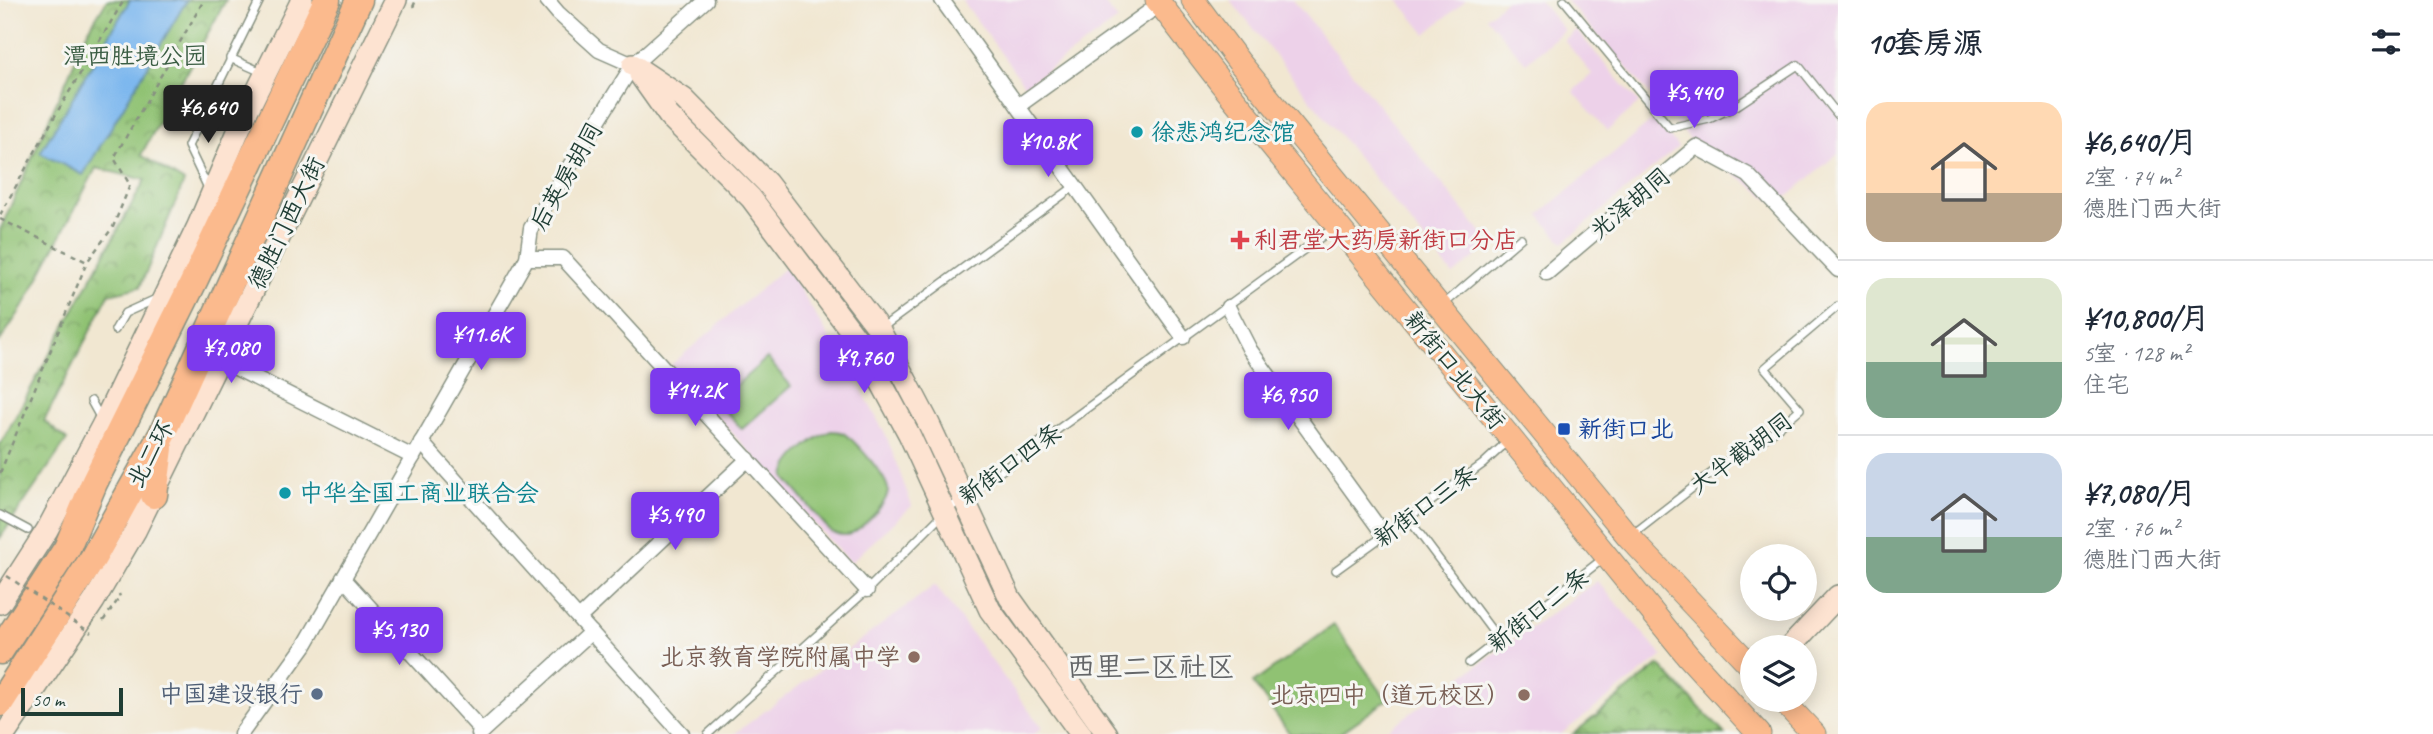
<!DOCTYPE html>
<html lang="zh">
<meta charset="utf-8">
<style>
body{margin:0;font-family:Caveat,"LXGW WenKai TC",sans-serif;background:#f6f6f7;color:#1f2937;height:100vh;display:flex;flex-direction:column;font-size:26px;white-space:nowrap}
*{box-sizing:border-box;margin:0}
p{font-size:23px;color:#747a83}
.icon{flex:none;width:38px;height:38px;fill:none;stroke:currentColor;stroke-width:2;stroke-linecap:round;stroke-linejoin:round}
.map{position:relative;flex:1;overflow:hidden}
.details{display:flex;flex-direction:column;background:#fff;width:595px}
.details>*{flex:none}
.buttons{position:absolute;left:1740px;top:544px;display:grid;gap:14px}
.buttons a{display:grid;place-items:center;width:77px;height:77px;border-radius:50%;background:#fff;box-shadow:0 4px 18px #0003;font-size:35px}
.scale{position:absolute;left:21px;bottom:18px;width:102px;box-sizing:border-box;padding-left:7px;border:4px solid #1f3d34;border-top:0;font-size:19px;line-height:24px;white-space:nowrap;color:#1f3d34;-webkit-text-stroke:5px #f6f6f2;paint-order:stroke}
.price{position:absolute;translate:-50% -60px;padding:0 16px;border-radius:7px;background:#7c3aed;color:#fff;font-size:23px;line-height:46px;filter:drop-shadow(0 2px 4px #0008)}
.price::after{content:'';position:absolute;left:50%;top:42px;width:21px;height:16px;margin-left:-10px;background:inherit;clip-path:polygon(0 0,100% 0,50% 100%)}
.price.selected{background:#222;color:#fff}
ul{padding:0;list-style:none}
li{display:flex;align-items:center;gap:21px;height:175px;padding:0 28px}
li+li{border-top:2px solid #e0e1e3}
li span{display:grid;place-items:center;flex:none;width:196px;height:140px;border-radius:21px;color:#555}
li>.icon{margin-inline-start:auto}
span .icon{width:84px;height:84px;fill:#fffc;stroke-width:1}
li b{font-size:30px}
h2{display:flex;justify-content:space-between;align-items:center;height:84px;padding:0 28px;font-size:30px}
main{display:flex;flex:1;min-height:0}
.map>svg:first-child{display:block}
.built{fill:#edd1e9}
.grass{fill:#90c273;stroke:#588054;stroke-width:2}
.park{fill:url(#park-crowns);stroke:#588054;stroke-width:2}
.water{fill:#7db7ee;stroke:#4e7a91;stroke-width:2}
.lines{fill:none;stroke-linecap:round;stroke-linejoin:round}
.lane-casing{stroke:#889282;stroke-width:10}
.street-casing{stroke:#889282;stroke-width:17}
.secondary-casing{stroke:#889282;stroke-width:24}
.primary-casing{stroke:#889282;stroke-width:25}
.highway-casing{stroke:#889282;stroke-width:29}
.path{stroke:#889282;stroke-width:2.5;stroke-dasharray:5 5;stroke-linecap:butt}
.lane{stroke:#fff;stroke-width:7}
.street{stroke:#fff;stroke-width:14}
.secondary{stroke:#fde3d1;stroke-width:21}
.primary{stroke:#fbba8d;stroke-width:23}
.highway{stroke:#fbba8d;stroke-width:26}
.path-bridge{stroke:#889282;stroke-width:2.5;stroke-dasharray:5 5;stroke-linecap:butt}
.culture-dot{fill:#0f9aa8;stroke:#f6f6f2;stroke-width:2.5}
.health-dot{fill:#e0444e;stroke:#f6f6f2;stroke-width:2.5}
.transit-dot{fill:#1a4fb4;stroke:#f6f6f2;stroke-width:2.5}
.education-dot{fill:#8d6e63;stroke:#f6f6f2;stroke-width:2.5}
.service-dot{fill:#5c6f8a;stroke:#f6f6f2;stroke-width:2.5}
.labels{text-anchor:middle;stroke-width:6;stroke-linejoin:round;paint-order:stroke}
.park-label{font-size:24px;fill:#3b5e44;stroke:#f6f6f2}
.culture-label{font-size:24px;fill:#0d838f;stroke:#f6f6f2;text-anchor:start}
.street-label{font-size:24px;fill:#1f3d34;stroke:#f6f6f2}
.health-label{font-size:24px;fill:#be3a42;stroke:#f6f6f2;text-anchor:start}
.transit-label{font-size:24px;fill:#164399;stroke:#f6f6f2;text-anchor:start}
.education-label{font-size:24px;fill:#785e54;stroke:#f6f6f2;text-anchor:end}
.service-label{font-size:24px;fill:#4e5e75;stroke:#f6f6f2;text-anchor:end}
.quarter-label{font-size:28px;fill:#646668;stroke:#f6f6f2}
</style>
<main>
<div class="map">
<svg width="1838" height="734" viewBox="0 0 1838 734">
<defs>
<pattern id="park-crowns" width="20" height="18" patternUnits="userSpaceOnUse" patternTransform="scale(1.75)"><rect width="20" height="18" fill="#90c273"/><path d="M2 6a3 3 0 1 1 6 0M12 15a3 3 0 1 1 6 0" fill="none" stroke="#759f5f"/></pattern>
</defs>
<rect width="100%" height="100%" fill="#f6f6f2"/>
<filter id="ink" filterUnits="userSpaceOnUse"><feTurbulence type="fractalNoise" baseFrequency=".0143" numOctaves="2"/><feDisplacementMap in="SourceGraphic" scale="14" xChannelSelector="R" yChannelSelector="G"/><feConvolveMatrix kernelMatrix="1 2 1 2 8 2 1 2 1" color-interpolation-filters="sRGB"/></filter>
<filter id="wash" filterUnits="userSpaceOnUse"><feTurbulence type="fractalNoise" baseFrequency=".00686" numOctaves="4" result="noise"/><feDisplacementMap in="SourceGraphic" scale="28" xChannelSelector="R" yChannelSelector="G"/><feGaussianBlur stdDeviation="1.57" result="paint"/><feColorMatrix in="noise" values="0 0 0 0 0 0 0 0 0 0 0 0 0 0 0 0 0 1.4 0 .05"/><feComposite in="paint" operator="in"/></filter>
<g filter="url(#wash)">
<rect width="100%" height="100%" fill="#f1e7d1"/>
<g class="built">
<path d="M962,0H1101L1118,20L1025,86Z"/>
<path d="M1230,0H1293L1491,244L1453,275Z"/>
<path d="M1398,0H1466L1426,34Z"/>
<path d="M1506,0H1539L1564,30L1526,63L1486,17Z"/>
<path d="M1566,0H1838V153L1778,205L1696,146Z"/>
<path d="M1576,30L1639,103L1607,131L1573,91L1592,74L1564,40Z"/>
<path d="M1654,119L1678,147L1563,243L1539,215Z"/>
<path d="M786,267L864,394L887,438L912,506L850,563L671,365Z"/>
<path d="M1597,581L1663,656L1561,734H1381Z"/>
<path d="M935,585L1042,728L1034,734H734Z"/>
</g>
<g class="grass">
<path d="M767,358L791,386L742,429L717,402Z"/>
<path d="M831,431C836,431 842,431 846,435C857,443 888,478 888,490C888,504 862,528 850,534C843,537 836,534 830,531L785,478C786,458 814,438 831,431Z"/>
<path d="M1334,625L1387,700L1339,734H1290L1253,683Z"/>
</g>
<g class="park">
<path d="M107,0H226L141,155L184,182L140,287L109,294L44,421L67,440L0,538V445L145,180L96,168L26,302L0,341V230L89,29Z"/>
<path d="M1659,665L1725,734H1573Z"/>
</g>
<path class="water" d="M130,0H187L83,175L40,153Z"/>
</g>
<g filter="url(#ink)">
<g class="lines">
<g class="lane-casing">
<g id="lane">
<path d="M1564,0L1670,128L1709,119L1736,106L1798,65L1838,115"/>
<path d="M230,58L264,73"/>
<path d="M208,188L188,146L260,0"/>
<path d="M1443,305L1521,238"/>
<path d="M880,329L1075,186"/>
<path d="M115,330L125,313L156,299"/>
<path d="M91,401L101,419"/>
<path d="M0,515L28,530"/>
<path d="M1408,518L1499,640"/>
<path d="M1632,535L1727,461L1767,437L1800,409L1765,368L1838,306"/>
<path d="M1336,570L1483,464L1509,440"/>
<path d="M1469,663L1604,558"/>
<path d="M708,734L867,590L946,511L1335,227"/>
</g>
</g>
<g class="street-casing">
<g id="street">
<path d="M547,0L558,13L599,50L633,65"/>
<path d="M942,0L1183,337"/>
<path d="M1018,106L1160,4"/>
<path d="M527,258H563L867,590"/>
<path d="M1547,273L1696,147L1748,175L1838,270"/>
<path d="M1228,307L1250,350L1384,535"/>
<path d="M220,360L413,457"/>
<path d="M421,442L682,734"/>
<path d="M343,578L482,731"/>
<path d="M579,618L748,459"/>
<path d="M241,734L305,645L527,258L531,228L633,65L706,0"/>
<path d="M479,734L591,632"/>
</g>
</g>
<g class="secondary-casing">
<g id="secondary">
<path d="M633,65L684,99L767,183L879,329L929,424L1010,598L1107,734"/>
<path d="M640,75L669,116L751,198L860,343L909,434L990,610L1081,734"/>
<path d="M0,603L47,530L103,424L198,226L245,115L302,0"/>
<path d="M1789,648L1838,596"/>
<path d="M5,734L94,601L135,531L396,0"/>
</g>
</g>
<g class="primary-casing">
<g id="primary">
<path d="M1157,0L1221,83L1688,656L1759,734"/>
<path d="M1193,0L1239,62L1629,537L1752,667"/>
<path d="M1782,700L1814,734"/>
</g>
</g>
<g class="highway-casing">
<g id="highway">
<path d="M154,495L160,448"/>
<path d="M0,651L67,548L94,483L195,279L327,0"/>
<path d="M0,703L93,558L162,434L359,0"/>
</g>
</g>
<g class="path">
<path d="M413,7L416,0"/>
<path d="M0,215L56,114L124,0"/>
<path d="M0,219L87,262L113,227L130,185L114,158L204,0"/>
<path d="M0,473L87,262"/>
<path d="M103,621L120,597L119,594"/>
</g>
<use href="#lane" class="lane"/>
<use href="#street" class="street"/>
<use href="#secondary" class="secondary"/>
<use href="#primary" class="primary"/>
<use href="#highway" class="highway"/>
<path class="path-bridge" d="M7,576L91,633"/>
</g>
</g>
<g class="culture-dot">
<circle cx="1137" cy="132" r="7"/>
<circle cx="285" cy="493" r="7"/>
</g>
<path class="health-dot" d="M1236.5 229.5h7v7h7v7h-7v7h-7v-7h-7v-7h7z"/>
<rect class="transit-dot" x="1557" y="422" width="14" height="14" rx="3.5"/>
<g class="education-dot">
<circle cx="914" cy="657" r="7"/>
<circle cx="1524" cy="695" r="7"/>
</g>
<circle class="service-dot" cx="317" cy="694" r="7"/>
<g class="labels">
<g class="park-label">
<text x="135" y="64">潭西胜境公园</text>
</g>
<g class="culture-label">
<text x="1151" y="140">徐悲鸿纪念馆</text>
<text x="299" y="501">中华全国工商业联合会</text>
</g>
<g class="street-label">
<text transform="translate(566 176) rotate(-60)" y="8">后英房胡同</text>
<text transform="translate(1630 203) rotate(-40)" y="8">光泽胡同</text>
<text transform="translate(286 223) rotate(-64)" y="8">德胜门西大街</text>
<text transform="translate(1455 370) rotate(51)" y="8">新街口北大街</text>
<text transform="translate(1741 453) rotate(-36)" y="8">大半截胡同</text>
<text transform="translate(150 454) rotate(-62)" y="8">北二环</text>
<text transform="translate(1010 464) rotate(-36)" y="8">新街口四条</text>
<text transform="translate(1425 506) rotate(-36)" y="8">新街口三条</text>
<text transform="translate(1538 610) rotate(-38)" y="8">新街口二条</text>
</g>
<g class="health-label">
<text x="1254" y="248">利君堂大药房新街口分店</text>
</g>
<g class="transit-label">
<text x="1578" y="437">新街口北</text>
</g>
<g class="education-label">
<text x="900" y="665">北京教育学院附属中学</text>
<text x="1510" y="703">北京四中（道元校区）</text>
</g>
<g class="service-label">
<text x="303" y="702">中国建设银行</text>
</g>
<g class="quarter-label">
<text x="1151" y="676">西里二区社区</text>
</g>
</g>
</svg>
<div class="buttons">
<a><svg class="icon" aria-label="locate" viewBox="0 0 24 24"><circle cx="12" cy="12" r="6"/><path d="M12 2v4M12 18v4M2 12h4M18 12h4"/></svg></a>
<a><svg class="icon" aria-label="layers" viewBox="0 0 24 24"><path d="M12 4l9 5-9 5-9-5zM3 14l9 5 9-5"/></svg></a>
</div>
<div class="scale">50 m</div>
<b class="price" style="left:1694px;top:130px">¥5,440</b>
<b class="price selected" style="left:208px;top:145px">¥6,640</b>
<b class="price" style="left:1048px;top:179px">¥10.8K</b>
<b class="price" style="left:481px;top:372px">¥11.6K</b>
<b class="price" style="left:231px;top:385px">¥7,080</b>
<b class="price" style="left:864px;top:395px">¥9,760</b>
<b class="price" style="left:695px;top:428px">¥14.2K</b>
<b class="price" style="left:1288px;top:432px">¥6,950</b>
<b class="price" style="left:675px;top:552px">¥5,490</b>
<b class="price" style="left:399px;top:667px">¥5,130</b>
</div>
<section class="details">
<h2>10套房源<svg class="icon" aria-label="filters" viewBox="0 0 24 24"><path d="M4 7h16M4 17h16"/><circle cx="9" cy="7" r="2"/><circle cx="15" cy="17" r="2"/></svg></h2>
<ul>
<li><span style="background:linear-gradient(#ffd9b3 65%,#b9a48a 0)"><svg class="icon" aria-label="home" viewBox="0 0 24 24"><path d="M3 11l9-7 9 7M6 9v11h12V9"/></svg></span><div><b>¥6,640/月</b><p>2室 · 74 m²</p><p>德胜门西大街</p></div></li>
<li><span style="background:linear-gradient(#dfe7d0 60%,#7fa58c 0)"><svg class="icon" aria-label="home" viewBox="0 0 24 24"><path d="M3 11l9-7 9 7M6 9v11h12V9"/></svg></span><div><b>¥10,800/月</b><p>5室 · 128 m²</p><p>住宅</p></div></li>
<li><span style="background:linear-gradient(#c9d6e8 60%,#7fa58c 0)"><svg class="icon" aria-label="home" viewBox="0 0 24 24"><path d="M3 11l9-7 9 7M6 9v11h12V9"/></svg></span><div><b>¥7,080/月</b><p>2室 · 76 m²</p><p>德胜门西大街</p></div></li>
</ul>
</section>
</main>
